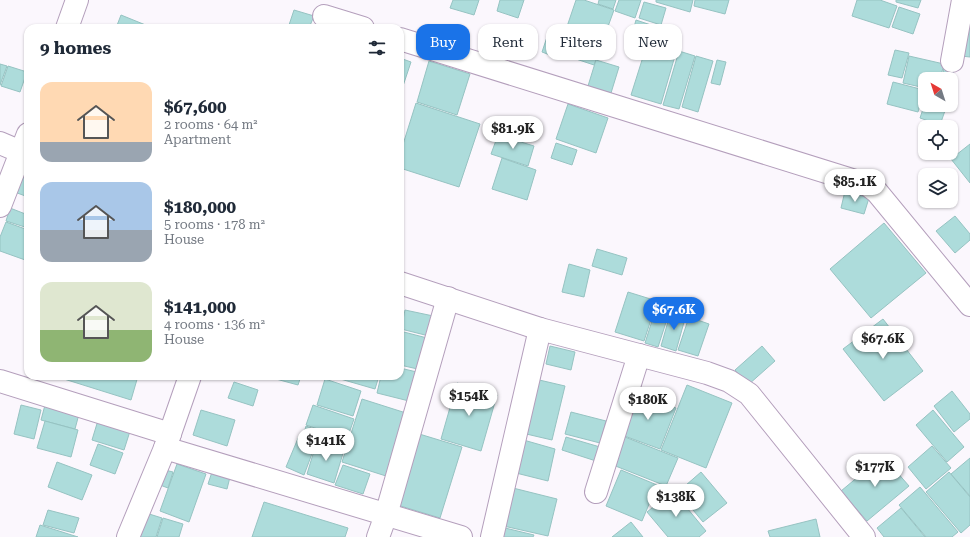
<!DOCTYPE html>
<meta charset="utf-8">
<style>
body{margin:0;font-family:"Roboto Serif",serif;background:#f2f2f3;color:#1f2937;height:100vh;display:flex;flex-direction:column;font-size:15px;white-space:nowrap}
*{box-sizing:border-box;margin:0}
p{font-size:13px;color:#747a83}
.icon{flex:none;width:22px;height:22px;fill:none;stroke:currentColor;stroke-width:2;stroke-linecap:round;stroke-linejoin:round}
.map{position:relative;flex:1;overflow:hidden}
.sheet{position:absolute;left:24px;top:24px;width:380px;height:356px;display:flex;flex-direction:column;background:#fff;border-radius:12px;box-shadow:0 1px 3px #0004}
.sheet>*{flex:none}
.hud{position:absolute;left:416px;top:24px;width:380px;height:36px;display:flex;gap:8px}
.needle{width:26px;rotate:321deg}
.tools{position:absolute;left:918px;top:72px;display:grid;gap:8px}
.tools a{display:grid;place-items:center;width:40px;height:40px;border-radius:8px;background:#fff;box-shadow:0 1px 3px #0004;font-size:20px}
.price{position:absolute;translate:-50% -34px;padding:0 9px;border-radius:14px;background:#fff;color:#222;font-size:13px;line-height:26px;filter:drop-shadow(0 1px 2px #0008)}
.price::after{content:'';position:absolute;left:50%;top:24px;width:12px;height:9px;margin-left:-6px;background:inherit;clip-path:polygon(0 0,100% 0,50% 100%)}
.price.on{background:#1a73e8;color:#fff}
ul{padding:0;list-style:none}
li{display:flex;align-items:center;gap:12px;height:100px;padding:0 16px}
li span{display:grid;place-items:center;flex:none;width:112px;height:80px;border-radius:12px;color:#555}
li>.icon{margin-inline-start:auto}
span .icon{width:48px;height:48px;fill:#fffc;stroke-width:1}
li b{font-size:17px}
h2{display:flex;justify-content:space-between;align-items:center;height:48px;padding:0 16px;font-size:17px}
.chip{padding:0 14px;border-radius:12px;background:#fff;box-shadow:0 1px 3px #0004;font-size:14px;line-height:36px}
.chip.on{background:#1a73e8;color:#fff}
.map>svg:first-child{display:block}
.building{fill:#addcdb;stroke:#96c3c2}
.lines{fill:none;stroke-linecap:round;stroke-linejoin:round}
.minor-casing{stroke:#b49fbc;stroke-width:24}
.minor{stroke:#fff;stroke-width:22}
</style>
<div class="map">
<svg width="970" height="537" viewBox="0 0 970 537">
<rect width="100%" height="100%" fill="#fbf7fd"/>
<g class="building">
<path d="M453,0H479L474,15L450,8Z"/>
<path d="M500,0H524L518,18L497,11Z"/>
<path d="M576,0H584L614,10L594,65L558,53Z"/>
<path d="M599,0H616L613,9L598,4Z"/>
<path d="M619,0H641L635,18L615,11Z"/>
<path d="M656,0H693L690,12L656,2Z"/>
<path d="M695,0H729L725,14L694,6Z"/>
<path d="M857,0H880L897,6L889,28L852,16Z"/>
<path d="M896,0H921L918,8L896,2Z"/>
<path d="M644,2L666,8L661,25L639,18Z"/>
<path d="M899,7L920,14L913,34L892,27Z"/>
<path d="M294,10L314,16L309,28H288Z"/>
<path d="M121,15L153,28H116Z"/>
<path d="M636,20L651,25L646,43L631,38Z"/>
<path d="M446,25L462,31L458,44L442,39Z"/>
<path d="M965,27L970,28V57L961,56Z"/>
<path d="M550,28L564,33L555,57L542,52Z"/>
<path d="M648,41L677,49L661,104L631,95Z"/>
<path d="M895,50L909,53L902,78L888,75Z"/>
<path d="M679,51L695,56L679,109L663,105Z"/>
<path d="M696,56L713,61L698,112L682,107Z"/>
<path d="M909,56L944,64L940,79H925V88L903,83Z"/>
<path d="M400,58L411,62L400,95Z"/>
<path d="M596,60L619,67L611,93L588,86Z"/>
<path d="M717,60L726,62L720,85L711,83Z"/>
<path d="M429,61L470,74L457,115L417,102Z"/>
<path d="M0,64L7,66L0,85Z"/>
<path d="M8,66L27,72L20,92L1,86Z"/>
<path d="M944,67L954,68L952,82L951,79H942Z"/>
<path d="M893,82L924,90L918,112L887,104Z"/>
<path d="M416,103L480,124L459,187L400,168V154Z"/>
<path d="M925,103V105H947L940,125L920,118Z"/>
<path d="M568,104L608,118L596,153L556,139Z"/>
<path d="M498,135L534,146L528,166L491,154Z"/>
<path d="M556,143L577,150L572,165L551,158Z"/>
<path d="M970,144V183L951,159Z"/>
<path d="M502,158L536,170L527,200L492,189Z"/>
<path d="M18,176L28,179V197L12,191Z"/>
<path d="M845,191L869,198L864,214L841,208Z"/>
<path d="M10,208L28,215V228L6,221Z"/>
<path d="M955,216L970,234V240L955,253L936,231Z"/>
<path d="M6,222L28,230V261L0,251V237Z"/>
<path d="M884,223L926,273L871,318L830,269Z"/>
<path d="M597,249L627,258L622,275L592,266Z"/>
<path d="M569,264L590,270L584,297L562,292Z"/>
<path d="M628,292L657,301L644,341L615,332Z"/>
<path d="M657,305L670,310L658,347L645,343Z"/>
<path d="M405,310L438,317L433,337L401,329Z"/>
<path d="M671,311L686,315L676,351L661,346Z"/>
<path d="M689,317L709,324L698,356L678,350Z"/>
<path d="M883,319L923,371L884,401L843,349Z"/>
<path d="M400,331L431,339L422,370L400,365Z"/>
<path d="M550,346L575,352L571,370L546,364Z"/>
<path d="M762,346L775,361L748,385L735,370Z"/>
<path d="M400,368L421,373L413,402L377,393L381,376H400Z"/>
<path d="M65,376H138L131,400L64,379Z"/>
<path d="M265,376H301L298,385Z"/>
<path d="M330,376H379L375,389Z"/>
<path d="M325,379L361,391L353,416L317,405Z"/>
<path d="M535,379L565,386L552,440L522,433Z"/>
<path d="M234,382L258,390L253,406L228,398Z"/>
<path d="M457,383L497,395L481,451L441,439Z"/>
<path d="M687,385L732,403L706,468L661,450Z"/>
<path d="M952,391L970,414V419L954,432L934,406Z"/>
<path d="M635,393L676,408L660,449L619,434Z"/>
<path d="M362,399L406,413L386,476L342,462Z"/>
<path d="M21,405L41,410L34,439L14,434Z"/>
<path d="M45,405L79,414L75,429L41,420Z"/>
<path d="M313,405L354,419L347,439L306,425Z"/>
<path d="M201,410L235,420L227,446L193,435Z"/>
<path d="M933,410L964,447L947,462L916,425Z"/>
<path d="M571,412L606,421L600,443L565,434Z"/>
<path d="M99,417L131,428L124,450L92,440Z"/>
<path d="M45,421L78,430L71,457L37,448Z"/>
<path d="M306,426L345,440L342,449L303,436Z"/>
<path d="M416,433L462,447L440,518L394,504Z"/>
<path d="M299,436L316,443L304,475L286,467Z"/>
<path d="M566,437L600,447L596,461L562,450Z"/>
<path d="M625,437L678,458L666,486L613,465Z"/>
<path d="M520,439L555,449L548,481L512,472Z"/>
<path d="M317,441L344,450L334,483L307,474Z"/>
<path d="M98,444L123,453L115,474L90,465Z"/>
<path d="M932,446L951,468L926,489L908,467Z"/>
<path d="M883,456L909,486L867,521L841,491Z"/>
<path d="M970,458V496L951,474Z"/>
<path d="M57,462L92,475L82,500L48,487Z"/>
<path d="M177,464L206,474L189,522L160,511Z"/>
<path d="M343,465L370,474L363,494L335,485Z"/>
<path d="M165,470L173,472L168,488L160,485Z"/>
<path d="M621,470L657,485L642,521L606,506Z"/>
<path d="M212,472L230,477L227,489L208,484Z"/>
<path d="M701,472L727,503L703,522L678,492Z"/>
<path d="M949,472L970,497V525L961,533L926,492Z"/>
<path d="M509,487L557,499L548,536L499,525Z"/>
<path d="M920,487L958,532L952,537H926L899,505Z"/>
<path d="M673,491L706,531L699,537H668L647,512Z"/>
<path d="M264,502L348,528L345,537H252Z"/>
<path d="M901,508L925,537H884L877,528Z"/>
<path d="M48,510L79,518L74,533L43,525Z"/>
<path d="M146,513L162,518L156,537H138Z"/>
<path d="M163,518L183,524L179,537H157Z"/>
<path d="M816,519L820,537H770L768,531Z"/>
<path d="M631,522L643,537H612Z"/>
<path d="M40,525L78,537H36Z"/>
<path d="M501,527L534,535L533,537H498Z"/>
</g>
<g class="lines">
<g class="minor-casing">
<g id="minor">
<path d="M324,16L363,28"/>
<path d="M67,28L77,0"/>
<path d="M400,39L868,185L877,192L970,305"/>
<path d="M952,61L963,0"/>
<path d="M0,143L21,152"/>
<path d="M0,206L28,134"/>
<path d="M400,283L540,329L707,373L729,381L749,394L864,537"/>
<path d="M0,381L170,434"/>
<path d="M165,448L461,537"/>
<path d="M596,492L639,355"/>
<path d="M128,537L165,448L190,376"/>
<path d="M378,537L386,515L448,298"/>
<path d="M492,537L540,329"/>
</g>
</g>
<use href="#minor" class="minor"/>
</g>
</svg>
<div class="tools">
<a><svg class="needle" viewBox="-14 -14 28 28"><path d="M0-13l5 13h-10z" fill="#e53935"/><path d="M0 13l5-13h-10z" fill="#747a83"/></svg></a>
<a><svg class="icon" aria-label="locate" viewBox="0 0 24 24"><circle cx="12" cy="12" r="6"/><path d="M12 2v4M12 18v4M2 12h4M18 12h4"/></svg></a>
<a><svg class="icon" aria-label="layers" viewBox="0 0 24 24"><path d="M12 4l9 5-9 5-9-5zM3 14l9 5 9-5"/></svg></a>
</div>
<b class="price" style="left:513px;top:150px">$81.9K</b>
<b class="price" style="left:855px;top:203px">$85.1K</b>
<b class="price on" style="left:674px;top:331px">$67.6K</b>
<b class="price" style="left:883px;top:360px">$67.6K</b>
<b class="price" style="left:469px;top:417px">$154K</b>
<b class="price" style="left:648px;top:421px">$180K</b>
<b class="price" style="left:326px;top:462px">$141K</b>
<b class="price" style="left:875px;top:488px">$177K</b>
<b class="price" style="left:676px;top:518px">$138K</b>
<div class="hud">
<a class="chip on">Buy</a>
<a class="chip">Rent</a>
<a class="chip">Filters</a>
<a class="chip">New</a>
</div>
<section class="sheet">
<h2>9 homes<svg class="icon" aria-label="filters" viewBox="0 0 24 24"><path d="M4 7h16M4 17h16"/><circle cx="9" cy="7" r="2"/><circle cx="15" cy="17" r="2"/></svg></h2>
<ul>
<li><span style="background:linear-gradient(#ffd9b3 75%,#9aa5b1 0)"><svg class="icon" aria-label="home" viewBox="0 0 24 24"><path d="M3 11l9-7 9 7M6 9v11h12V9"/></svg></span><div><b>$67,600</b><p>2 rooms · 64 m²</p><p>Apartment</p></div></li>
<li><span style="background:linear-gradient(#a9c7e8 60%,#9aa5b1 0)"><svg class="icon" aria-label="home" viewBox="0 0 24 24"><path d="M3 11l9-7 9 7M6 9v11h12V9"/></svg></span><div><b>$180,000</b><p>5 rooms · 178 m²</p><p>House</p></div></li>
<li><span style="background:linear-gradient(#dfe7d0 60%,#8fb573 0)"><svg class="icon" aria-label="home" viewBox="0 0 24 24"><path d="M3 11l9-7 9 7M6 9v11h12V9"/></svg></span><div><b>$141,000</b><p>4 rooms · 136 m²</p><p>House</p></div></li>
</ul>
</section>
</div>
